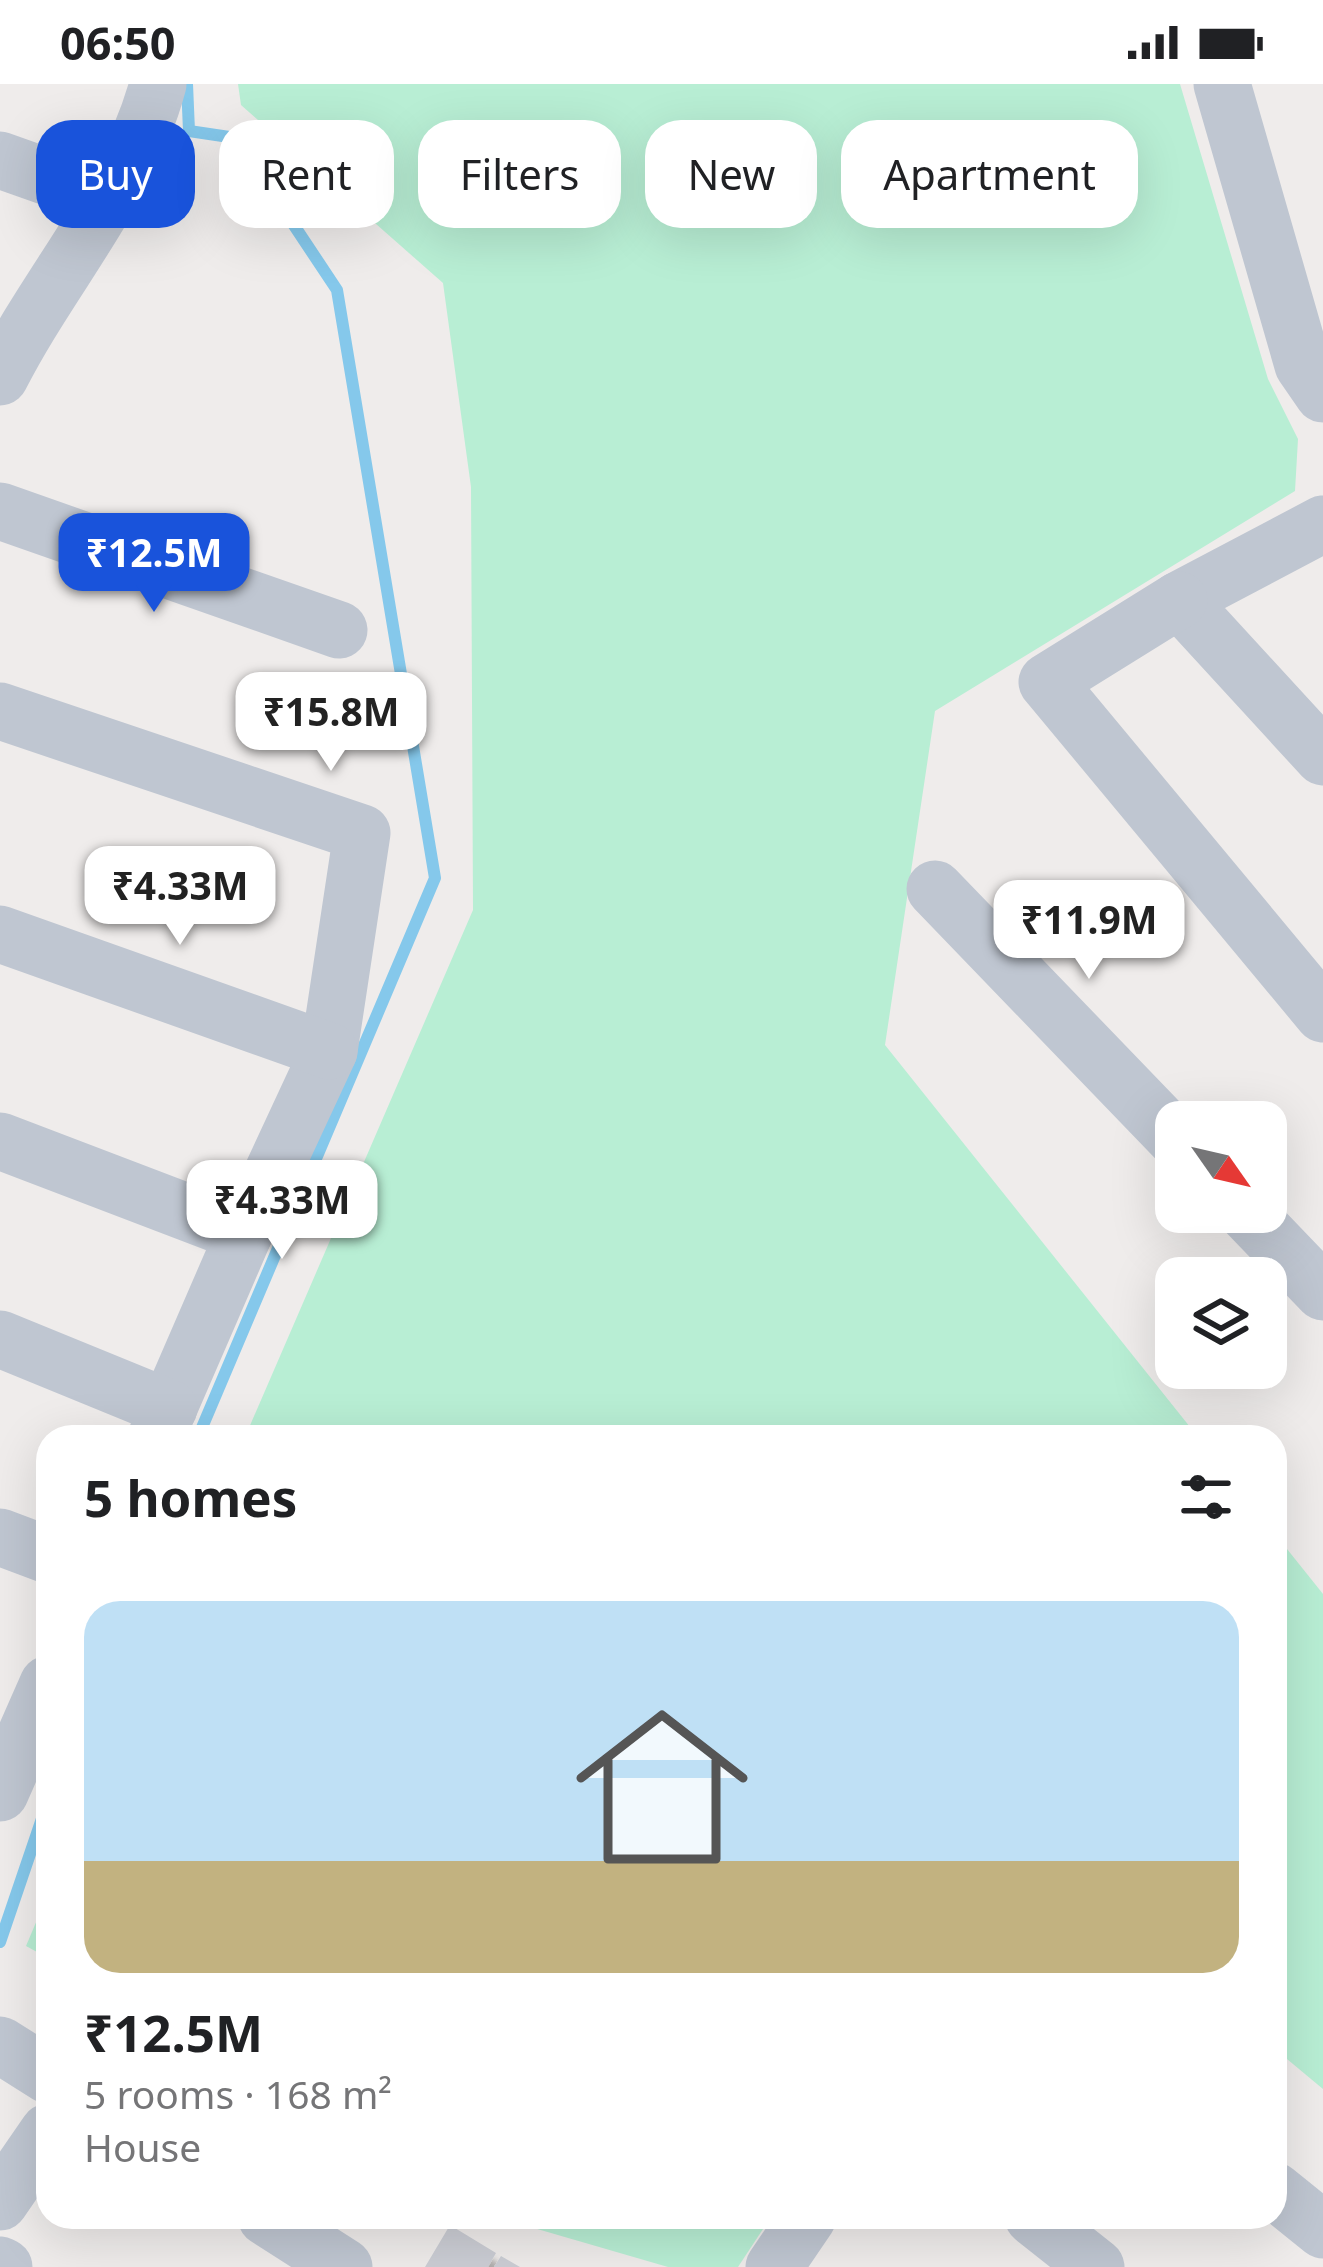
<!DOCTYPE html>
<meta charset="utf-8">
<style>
body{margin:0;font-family:"Noto Sans",sans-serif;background:#f2f2f2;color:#202124;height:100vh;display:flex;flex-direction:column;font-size:45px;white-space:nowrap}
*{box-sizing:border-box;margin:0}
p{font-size:39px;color:#757577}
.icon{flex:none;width:66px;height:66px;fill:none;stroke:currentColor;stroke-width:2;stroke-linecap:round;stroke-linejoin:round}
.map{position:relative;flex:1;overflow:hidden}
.panel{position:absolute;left:36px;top:1341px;width:1251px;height:804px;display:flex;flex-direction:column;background:#fff;border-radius:36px;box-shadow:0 12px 48px #0002}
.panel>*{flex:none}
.banner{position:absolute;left:36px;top:36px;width:1251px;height:108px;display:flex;gap:24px}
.needle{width:78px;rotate:124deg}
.buttons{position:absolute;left:1155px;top:1017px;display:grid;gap:24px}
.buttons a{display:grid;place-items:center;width:132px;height:132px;border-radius:24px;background:#fff;box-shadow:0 12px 48px #0002;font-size:60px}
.price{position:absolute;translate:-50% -102px;padding:0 27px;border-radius:24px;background:#fff;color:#222;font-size:39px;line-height:78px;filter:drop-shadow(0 3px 6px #0008)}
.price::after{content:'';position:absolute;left:50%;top:72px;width:36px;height:27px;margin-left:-18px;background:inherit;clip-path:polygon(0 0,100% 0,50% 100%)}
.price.current{background:#1953db;color:#fff}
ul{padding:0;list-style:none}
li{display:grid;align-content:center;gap:24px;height:636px;padding:0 48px}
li+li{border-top:3px solid #e0e0e0}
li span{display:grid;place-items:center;height:372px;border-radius:36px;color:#555}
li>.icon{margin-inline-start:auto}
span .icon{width:216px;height:216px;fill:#fffc;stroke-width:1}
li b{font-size:51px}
h2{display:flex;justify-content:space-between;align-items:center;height:144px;padding:0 48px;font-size:51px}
.pill{padding:0 42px;border-radius:36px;background:#fff;box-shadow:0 12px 48px #0002;font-size:42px;line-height:108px}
.pill.current{background:#1953db;color:#fff}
.status{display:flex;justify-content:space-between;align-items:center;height:84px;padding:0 60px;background:#fff;direction:ltr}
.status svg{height:33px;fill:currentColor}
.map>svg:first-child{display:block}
.green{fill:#b8eed4}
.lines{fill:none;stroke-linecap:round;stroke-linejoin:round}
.stream{stroke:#85c8eb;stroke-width:12}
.building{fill:#cbcdd4;filter:url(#shadow)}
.minor{stroke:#bfc6d1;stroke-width:57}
</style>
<div class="status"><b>06:50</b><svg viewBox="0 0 49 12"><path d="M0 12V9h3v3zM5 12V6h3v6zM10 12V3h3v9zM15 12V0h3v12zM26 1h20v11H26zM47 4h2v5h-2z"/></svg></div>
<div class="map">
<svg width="1323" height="2183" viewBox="0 0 1323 2183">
<defs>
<filter id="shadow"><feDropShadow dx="7" dy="13" stdDeviation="3" flood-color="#0004"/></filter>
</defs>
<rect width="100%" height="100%" fill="#efeceb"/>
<g class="green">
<path d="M238,0H1180L1268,295L1298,355L1295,407L935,627L885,961L1198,1353H245L473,826L471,403L443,199L241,21Z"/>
<path d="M1275,1450L1323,1510V2005L1275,1965Z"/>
<path d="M48,1810V1874L26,1862Z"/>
<path d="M496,2133H771L738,2183H668Z"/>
</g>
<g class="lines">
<g class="stream">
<path d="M187,0L189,47L236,54L337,206L435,794L198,1353"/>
<path d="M0,1858L48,1717"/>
</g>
</g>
<g class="building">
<path d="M450,2141L496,2169L488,2183H425Z"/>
<path d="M501,2172L520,2183H494Z"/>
</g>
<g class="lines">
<g class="minor">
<path d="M1222,0L1303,281L1323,310"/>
<path d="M0,76L110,115"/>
<path d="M0,293C50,194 129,109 158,0"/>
<path d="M0,427L339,546"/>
<path d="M1323,440L1179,516L1323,673"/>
<path d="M1179,516L1047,598L1323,930"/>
<path d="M0,627L362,749L329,967L244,1150L156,1353"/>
<path d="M935,805L1176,1055"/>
<path d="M0,850L329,967"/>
<path d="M0,1057L244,1150"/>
<path d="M1246,1128L1323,1208"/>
<path d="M0,1255L169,1324"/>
<path d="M0,1453L48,1471"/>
<path d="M0,1709L48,1600"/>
<path d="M0,1961L48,1991"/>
<path d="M1275,2107L1323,2146"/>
<path d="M0,2118L48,2048"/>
<path d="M266,2133L344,2183"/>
<path d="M1033,2133L1096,2183"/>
<path d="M0,2181L4,2183"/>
<path d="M774,2183L808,2133"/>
</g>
</g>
</svg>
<div class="buttons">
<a><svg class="needle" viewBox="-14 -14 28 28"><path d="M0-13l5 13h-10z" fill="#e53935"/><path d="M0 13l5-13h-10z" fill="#757577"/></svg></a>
<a><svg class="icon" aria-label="layers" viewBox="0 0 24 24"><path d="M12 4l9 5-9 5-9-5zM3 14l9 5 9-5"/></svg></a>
</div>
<b class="price current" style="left:154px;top:531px">₹12.5M</b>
<b class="price" style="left:331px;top:690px">₹15.8M</b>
<b class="price" style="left:180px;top:864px">₹4.33M</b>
<b class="price" style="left:1089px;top:898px">₹11.9M</b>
<b class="price" style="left:282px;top:1178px">₹4.33M</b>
<div class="banner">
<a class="pill current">Buy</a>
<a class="pill">Rent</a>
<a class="pill">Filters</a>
<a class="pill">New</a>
<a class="pill">Apartment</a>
</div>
<section class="panel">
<h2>5 homes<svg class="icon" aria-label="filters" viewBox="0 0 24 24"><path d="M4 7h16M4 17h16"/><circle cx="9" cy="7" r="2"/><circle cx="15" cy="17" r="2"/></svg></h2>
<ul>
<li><span style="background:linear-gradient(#bfe0f5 70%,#c2b280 0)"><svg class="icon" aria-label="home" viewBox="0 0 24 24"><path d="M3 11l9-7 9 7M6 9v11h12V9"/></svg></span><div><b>₹12.5M</b><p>5 rooms · 168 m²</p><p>House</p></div></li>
</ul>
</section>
</div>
